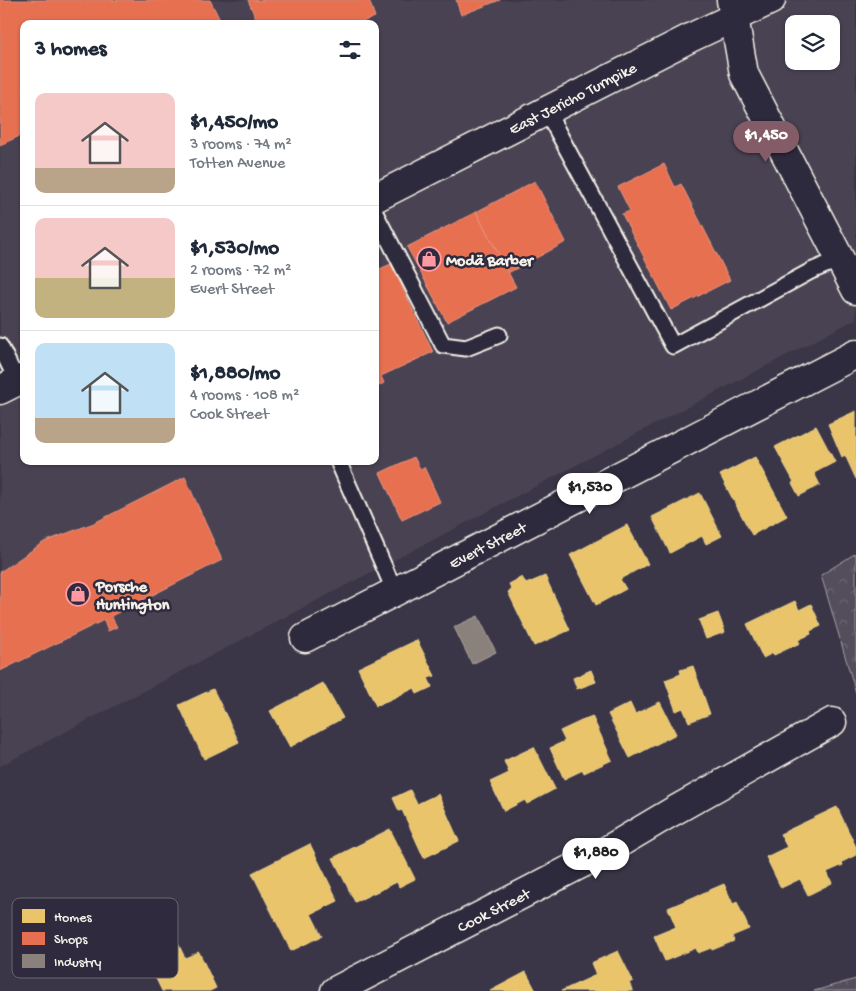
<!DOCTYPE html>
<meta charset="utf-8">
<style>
body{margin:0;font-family:"Gochi Hand",sans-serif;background:#f2f2f3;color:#1f2937;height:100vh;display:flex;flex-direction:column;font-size:19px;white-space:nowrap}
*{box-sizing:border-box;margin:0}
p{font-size:16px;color:#747a83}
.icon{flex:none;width:28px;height:28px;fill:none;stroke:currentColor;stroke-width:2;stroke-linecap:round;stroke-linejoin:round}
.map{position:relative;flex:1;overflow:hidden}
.side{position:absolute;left:20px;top:20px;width:359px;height:445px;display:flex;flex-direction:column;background:#fff;border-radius:10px;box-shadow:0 1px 4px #0004}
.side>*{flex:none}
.buttons{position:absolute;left:785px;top:15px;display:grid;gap:10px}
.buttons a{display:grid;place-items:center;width:55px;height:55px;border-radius:10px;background:#fff;box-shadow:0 1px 4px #0004;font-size:25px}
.price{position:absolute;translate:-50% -42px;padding:0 11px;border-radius:18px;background:#fff;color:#222;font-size:16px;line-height:32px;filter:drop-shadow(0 1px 2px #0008)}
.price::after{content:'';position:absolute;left:50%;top:30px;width:15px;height:11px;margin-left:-8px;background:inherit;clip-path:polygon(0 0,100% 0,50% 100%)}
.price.active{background:#845c67;color:#fff}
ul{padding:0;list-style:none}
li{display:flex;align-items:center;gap:15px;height:125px;padding:0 15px}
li+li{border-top:1px solid #e0e1e3}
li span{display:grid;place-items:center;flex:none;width:140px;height:100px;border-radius:10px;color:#555}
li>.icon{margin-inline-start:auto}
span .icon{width:60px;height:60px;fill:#fffc;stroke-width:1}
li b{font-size:21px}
h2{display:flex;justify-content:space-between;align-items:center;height:60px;padding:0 15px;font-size:21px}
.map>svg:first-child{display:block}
.built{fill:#484352;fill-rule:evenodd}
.forest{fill:url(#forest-crowns);stroke:#a4a0a2}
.homes{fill:#e9c46a;stroke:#ecd290}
.shops{fill:#e76f51;stroke:#eb967e}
.industry{fill:#8a817c;stroke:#aaa39c}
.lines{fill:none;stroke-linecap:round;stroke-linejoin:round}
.lane-casing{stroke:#f4f1e8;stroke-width:19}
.street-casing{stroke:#f4f1e8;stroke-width:31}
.primary-casing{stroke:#f4f1e8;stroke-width:31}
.lane{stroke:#2f2a3d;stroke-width:15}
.street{stroke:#2f2a3d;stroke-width:28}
.primary{stroke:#2f2a3d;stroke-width:28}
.labels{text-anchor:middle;stroke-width:5;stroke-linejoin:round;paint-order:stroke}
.street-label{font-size:16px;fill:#f4f1e8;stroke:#2f2a3d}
.poi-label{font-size:16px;font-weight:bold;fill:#f4f1e8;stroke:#2f2a3d;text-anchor:start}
.key{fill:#2f2a3d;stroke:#6a6670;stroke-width:1}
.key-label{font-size:14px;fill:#f4f1e8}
</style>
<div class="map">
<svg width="856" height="991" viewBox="0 0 856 991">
<defs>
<pattern id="forest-crowns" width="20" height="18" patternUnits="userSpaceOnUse" patternTransform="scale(1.25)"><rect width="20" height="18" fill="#534e5c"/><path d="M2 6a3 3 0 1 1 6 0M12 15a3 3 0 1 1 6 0" fill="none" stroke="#6c6873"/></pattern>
</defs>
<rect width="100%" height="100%" fill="#3b3647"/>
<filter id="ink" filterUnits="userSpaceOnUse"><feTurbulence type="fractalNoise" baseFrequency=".02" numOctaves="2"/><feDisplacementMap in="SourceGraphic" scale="10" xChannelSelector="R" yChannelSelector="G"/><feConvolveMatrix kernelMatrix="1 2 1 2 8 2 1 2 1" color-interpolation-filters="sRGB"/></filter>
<g filter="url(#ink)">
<path class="built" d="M0,0H856V319L0,766ZM24,24H375V461H24ZM794,24H831V61H794Z"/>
<g class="forest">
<path d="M856,553V693L821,575Z"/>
<path d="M856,979V991H814Z"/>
</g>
<g class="homes">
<path d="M856,411V479L845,455L842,457L828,424Z"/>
<path d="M816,426L835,462L814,473L820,485L799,496L792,483L794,482L775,447Z"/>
<path d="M755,457L787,516L752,535L720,475Z"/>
<path d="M700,493L722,536L706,544L702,536L670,553L652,517Z"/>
<path d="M627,525L648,564L620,579L626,589L596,605L570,555Z"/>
<path d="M545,576L570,630L534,646L508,592L512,590L509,584L522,577L526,584Z"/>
<path d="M795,601L799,610L811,604L821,626L810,631L811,634L798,640L800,643L774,655L773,653L763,658L747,624Z"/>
<path d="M718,613L725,632L706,639L699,620Z"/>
<path d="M417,640L435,676L428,678L432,687L417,694L415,688L376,706L358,668Z"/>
<path d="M693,666L710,714L689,722L683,708L676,711L665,680L681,674L680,670Z"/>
<path d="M591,670L596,682L577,689L573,678Z"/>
<path d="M323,683L343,718L290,747L270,711Z"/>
<path d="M213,689L239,742L204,759L179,705Z"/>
<path d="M660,702L676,734L630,758L608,714L630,703L635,714Z"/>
<path d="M592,716L612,760L584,773L583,770L564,779L550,748L565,741L560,731Z"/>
<path d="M534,747L555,789L527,804L525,800L504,811L490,782L509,773L504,761Z"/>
<path d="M410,790L417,804L438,794L459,841L424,858L402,810L399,811L393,798Z"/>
<path d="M837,807L856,847V855L842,862L843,865L827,872L832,883L808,895L800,879L781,888L766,857L787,847L780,834Z"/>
<path d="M390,829L415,879L399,887L397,882L355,902L333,858Z"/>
<path d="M310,844L338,901L311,914L322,936L291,951L252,873Z"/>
<path d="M724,884L733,904L737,902L749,929L732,936L734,941L712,950L711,948L698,953L696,948L665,961L654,936L676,927L668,908Z"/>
<path d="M167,920L185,958L199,952L216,988L210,991H162L140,946L152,940L147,930Z"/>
<path d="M618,951L633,981L629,983L633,991H561L596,975L591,963Z"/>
<path d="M526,972L536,991H490Z"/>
</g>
<g class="shops">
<path d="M0,0H210L222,24H24V134L0,145Z"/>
<path d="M248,0H369L375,17L357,24H258Z"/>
<path d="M456,0H500L461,15Z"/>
<path d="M664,164L675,187L681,184L730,280L671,310L622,214L630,211L618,187Z"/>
<path d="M535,181L566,242L508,273L476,212Z"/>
<path d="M476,212L516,287L447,322L407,247Z"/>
<path d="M391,264L433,352L381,376L384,383L375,388V271Z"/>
<path d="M414,457L420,469L424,467L440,502L402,520L380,473Z"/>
<path d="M185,477L222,560L111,616L117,627L108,631L104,620L0,671V572L44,542L94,523Z"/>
</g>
<path class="industry" d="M478,616L496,652L472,664L454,627Z"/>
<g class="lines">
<g class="lane-casing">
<g id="lane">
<path d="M546,110L673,346L811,271L840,259"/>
<path d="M375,213L443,345L466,348L499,335"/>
<path d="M0,346L17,381"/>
<path d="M338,461L395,592"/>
</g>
</g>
<g class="street-casing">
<g id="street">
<path d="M731,0L744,74L856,290"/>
<path d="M305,638L856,354"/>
<path d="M335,991L606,851L670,813L832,722"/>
</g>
</g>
<g class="primary-casing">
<g id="primary">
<path d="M375,198L692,37L771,0"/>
<path d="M0,390L24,378"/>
</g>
</g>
<use href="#lane" class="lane"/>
<use href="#street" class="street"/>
<use href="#primary" class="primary"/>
</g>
</g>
<defs>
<g id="shop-ring" transform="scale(1.25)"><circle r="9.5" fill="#2f2a3d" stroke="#ff9aa2" stroke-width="1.5"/><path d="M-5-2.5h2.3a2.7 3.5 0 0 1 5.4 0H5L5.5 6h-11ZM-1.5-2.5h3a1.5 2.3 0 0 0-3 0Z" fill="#ff9aa2"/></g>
</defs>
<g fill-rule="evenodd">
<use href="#shop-ring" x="429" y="259"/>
<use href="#shop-ring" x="78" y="594"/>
</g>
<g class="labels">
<g class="street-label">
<text transform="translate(572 97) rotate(-27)" y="6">East Jericho Turnpike</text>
<text transform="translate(487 544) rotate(-27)" y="6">Evert Street</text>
<text transform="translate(493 909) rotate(-27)" y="6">Cook Street</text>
</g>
<g class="poi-label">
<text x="446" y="265">Modä Barber</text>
<text x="96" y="591">Porsche<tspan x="96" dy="18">Huntington</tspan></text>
</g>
</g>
<rect x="12" y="898" width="166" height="80" rx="8" class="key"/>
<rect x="22" y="909" width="23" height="14" fill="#e9c46a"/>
<rect x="22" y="932" width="23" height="13" fill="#e76f51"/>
<rect x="22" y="954" width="23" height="14" fill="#8a817c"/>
<g class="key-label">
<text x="54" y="921">Homes</text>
<text x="54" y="943">Shops</text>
<text x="54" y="966">Industry</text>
</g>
</svg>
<div class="buttons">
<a><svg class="icon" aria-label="layers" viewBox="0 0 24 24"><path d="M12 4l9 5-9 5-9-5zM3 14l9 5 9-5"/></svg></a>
</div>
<b class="price active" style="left:766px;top:163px">$1,450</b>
<b class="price" style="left:590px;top:515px">$1,530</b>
<b class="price" style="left:596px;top:880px">$1,880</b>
<section class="side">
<h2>3 homes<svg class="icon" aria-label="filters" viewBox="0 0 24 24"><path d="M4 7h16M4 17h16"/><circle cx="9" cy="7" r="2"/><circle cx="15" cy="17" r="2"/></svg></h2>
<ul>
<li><span style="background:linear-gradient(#f6c9c9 75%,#b9a48a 0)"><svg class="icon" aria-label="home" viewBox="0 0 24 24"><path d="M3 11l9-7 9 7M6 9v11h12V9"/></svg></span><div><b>$1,450/mo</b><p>3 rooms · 74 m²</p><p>Totten Avenue</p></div></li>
<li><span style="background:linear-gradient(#f6c9c9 60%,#c2b280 0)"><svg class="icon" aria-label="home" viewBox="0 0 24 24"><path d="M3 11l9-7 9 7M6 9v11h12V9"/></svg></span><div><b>$1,530/mo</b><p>2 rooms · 72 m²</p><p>Evert Street</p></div></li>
<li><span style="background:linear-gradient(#bfe0f5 75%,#b9a48a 0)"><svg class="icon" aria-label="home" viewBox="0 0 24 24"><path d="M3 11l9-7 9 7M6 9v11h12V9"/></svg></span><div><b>$1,880/mo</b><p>4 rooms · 108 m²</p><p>Cook Street</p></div></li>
</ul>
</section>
</div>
